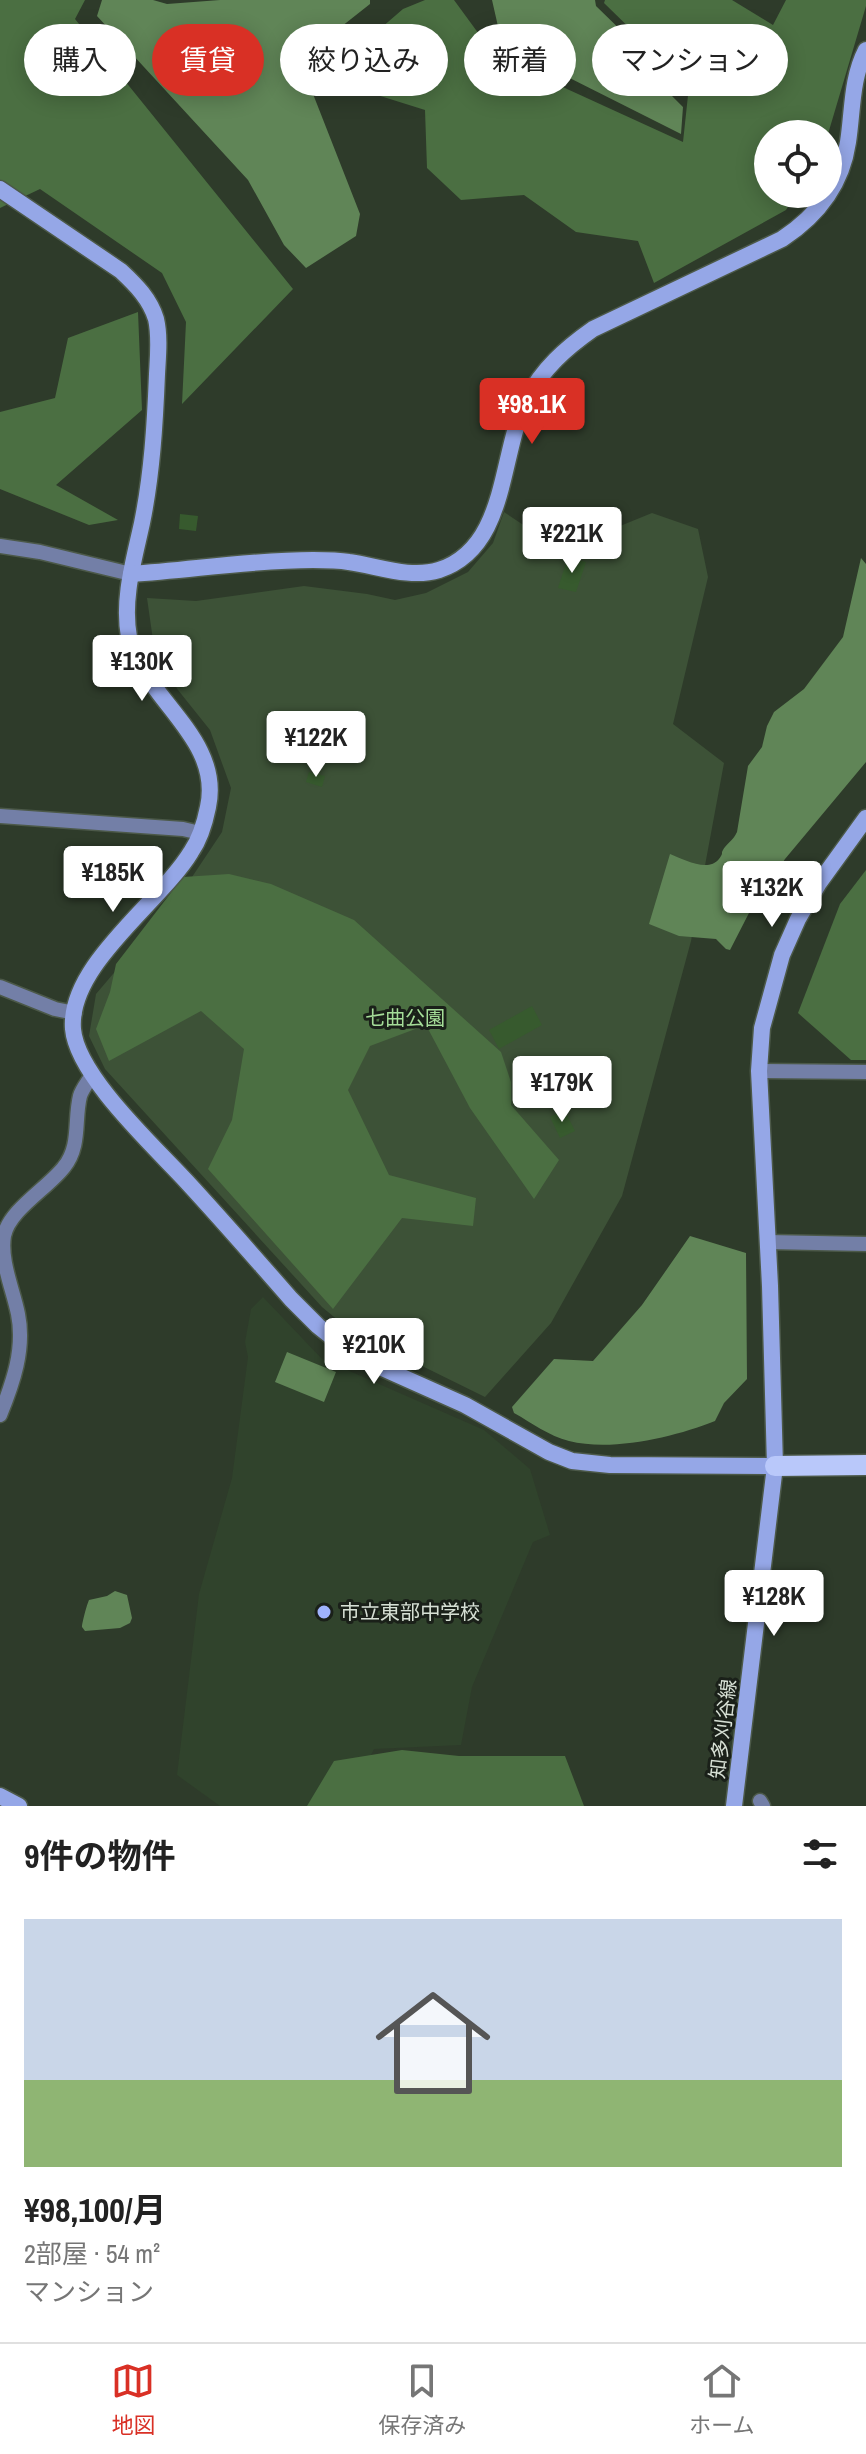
<!DOCTYPE html>
<html lang="ja">
<meta charset="utf-8">
<style>
body{margin:0;font-family:"Archivo Narrow","Noto Sans JP",sans-serif;background:#f2f2f2;color:#222;height:100vh;display:flex;flex-direction:column;font-size:30px;white-space:nowrap}
*{box-sizing:border-box;margin:0}
p{font-size:26px;color:#767676}
.icon{flex:none;width:44px;height:44px;fill:none;stroke:currentColor;stroke-width:2;stroke-linecap:round;stroke-linejoin:round}
.map{position:relative;height:1806px;overflow:hidden}
.details{display:flex;flex-direction:column;background:#fff;flex:1}
.details>*{flex:none}
.banner{position:absolute;left:24px;top:24px;width:818px;height:72px;display:flex;gap:16px}
.controls{position:absolute;left:754px;top:120px;display:grid;gap:16px}
.controls a{display:grid;place-items:center;width:88px;height:88px;border-radius:50%;background:#fff;box-shadow:0 4px 20px #0003;font-size:40px}
.price{position:absolute;translate:-50% -68px;padding:0 18px;border-radius:8px;background:#fff;color:#222;font-size:26px;line-height:52px;filter:drop-shadow(0 2px 4px #0008)}
.price::after{content:'';position:absolute;left:50%;top:48px;width:24px;height:18px;margin-left:-12px;background:inherit;clip-path:polygon(0 0,100% 0,50% 100%)}
.price.current{background:#d93025;color:#fff}
ul{padding:0;list-style:none}
li{display:grid;align-content:center;gap:16px;height:424px;padding:0 24px}
li span{display:grid;place-items:center;height:248px;border-radius:0px;color:#555}
li>.icon{margin-inline-start:auto}
span .icon{width:144px;height:144px;fill:#fffc;stroke-width:1}
li b{font-size:34px}
h2{display:flex;justify-content:space-between;align-items:center;height:96px;padding:0 24px;font-size:34px}
.tag{padding:0 28px;border-radius:36px;background:#fff;box-shadow:0 4px 20px #0003;font-size:28px;line-height:72px}
.tag.current{background:#d93025;color:#fff}
.dock{display:flex;justify-content:space-around;align-items:center;height:112px;border-top:2px solid #e0e0e0;background:#fff;font-size:22px;color:#767676}
.dock a{display:grid;justify-items:center;gap:4px}
.dock .current{color:#d93025}
.map>svg:first-child{display:block}
.built{fill:#30432c}
.green{fill:#3d5237}
.forest{fill:#4b6f42}
.water{fill:#608557}
.building{fill:#375a2e}
.lines{fill:none;stroke-linecap:round;stroke-linejoin:round}
.street-casing{stroke:#4c5949;stroke-width:17}
.secondary-casing{stroke:#4c5949;stroke-width:19}
.primary-casing{stroke:#4c5949;stroke-width:23}
.street{stroke:#737fa7;stroke-width:14}
.secondary{stroke:#95a7e7;stroke-width:16}
.primary{stroke:#b9c8fa;stroke-width:20}
.poi-dot{fill:#9fb3fd;stroke:#1a2019;stroke-width:3}
.labels{text-anchor:middle;stroke-width:6;stroke-linejoin:round;paint-order:stroke}
.park-label{font-size:20px;fill:#a5dd98;stroke:#1a2019}
.poi-label{font-size:20px;fill:#d7e0d5;stroke:#1a2019;text-anchor:start}
.street-label{font-size:20px;fill:#d7e0d5;stroke:#1a2019}
</style>
<div class="map">
<svg width="866" height="1806" viewBox="0 0 866 1806">
<rect width="100%" height="100%" fill="#2e3b2a"/>
<path class="built" d="M263,1297L322,1359L484,1430L530,1469L550,1535L533,1542L472,1687L461,1745L374,1749L346,1806H220L177,1775L199,1594L232,1478L248,1357L245,1342L251,1309Z"/>
<path class="green" d="M504,512L561,550L652,513L698,529L708,577L673,724L724,763L691,941L622,1196L551,1323L485,1397L351,1331L322,1307L105,1069L89,1036L96,994L180,895L222,832L231,788L210,730L178,690L155,654L147,598L196,601L304,586L367,594L395,600L426,593L468,572L493,543Z"/>
<g class="forest">
<path d="M0,0H85L75,19L293,289L182,404L186,322L162,273L40,189L0,208Z"/>
<path d="M425,0H454L495,56L683,142L689,86L604,3L605,0H732L773,25L786,0H866V6L828,134H768V194H796L786,210L654,283L638,241L576,232L524,195L461,200L427,168L425,110L323,78L403,9Z"/>
<path d="M138,312L142,410L56,485L118,520L89,525L0,489V412L55,398L68,338Z"/>
<path d="M866,870V1060H851L798,1013L840,904Z"/>
<path d="M229,874L271,884L354,920L501,1052L511,1082V1105L559,1160L534,1199L470,1108L426,1025L370,1046L348,1090L389,1175L476,1198L473,1226L402,1218L333,1309L208,1169L232,1120L244,1049L201,1011L109,1061L96,1029L110,992L116,964L183,877Z"/>
<path d="M402,1750L459,1756H565L584,1806H307L334,1761Z"/>
</g>
<g class="water">
<path d="M102,0H153L167,4L220,0H370V4L313,49L304,71L360,214L356,236L306,268L284,245L248,180L97,16Z"/>
<path d="M492,0H595L596,6L674,82L672,96L683,107L681,134L502,44Z"/>
<path d="M861,558L866,564V762L785,859L749,913L730,950L726,949L716,939L679,936L649,924L670,854C683,859 708,873 719,859C725,851 719,855 725,847C730,841 733,840 737,832L748,766L762,747L767,726L774,712L804,689L843,637Z"/>
<path d="M690,1236L746,1253L747,1379L724,1403L715,1421C675,1437 612,1452 569,1441C549,1436 532,1423 514,1413L512,1407L554,1359L593,1361L642,1305Z"/>
<path d="M287,1352L336,1372L324,1402L275,1382Z"/>
<path d="M115,1591L127,1595L132,1618L130,1623L120,1628L85,1631L82,1627C82,1623 87,1604 89,1600L107,1596Z"/>
</g>
<g class="building">
<path d="M180,514L198,516L196,531L179,529Z"/>
<path d="M568,557L586,562L576,592L558,588Z"/>
<path d="M309,772L325,776L322,787L306,782Z"/>
<path d="M532,1006L542,1025L499,1049L489,1030Z"/>
<path d="M564,1109L575,1131L560,1138L550,1117Z"/>
</g>
<g class="lines">
<g class="street-casing">
<g id="street">
<path d="M0,546L40,552L131,574"/>
<path d="M0,816L183,829L200,833"/>
<path d="M0,987L55,1009L75,1013"/>
<path d="M759,1071L866,1072"/>
<path d="M768,1242L866,1244"/>
<path d="M0,1415C13,1383 25,1349 18,1314C13,1289 0,1261 4,1236C9,1210 48,1188 64,1167C81,1146 74,1120 80,1096C82,1089 88,1082 92,1075"/>
<path d="M760,1801L763,1806"/>
</g>
</g>
<g class="secondary-casing">
<g id="secondary">
<path d="M0,189L121,271C136,285 150,299 156,319C160,336 158,356 157,374C155,424 152,474 142,523C134,560 122,599 129,637C142,698 223,737 208,807C205,822 200,839 191,852C160,903 68,965 73,1029C77,1076 155,1147 187,1182C222,1220 257,1260 291,1299L318,1326L343,1346L371,1363L465,1405L549,1452L572,1461L610,1465L775,1466"/>
<path d="M131,574C192,570 252,560 313,560C325,560 337,560 349,562C378,566 410,579 439,570C509,547 499,453 527,399C542,369 566,348 593,329L782,239C817,216 842,184 848,142C853,110 851,79 866,50"/>
<path d="M0,1796L19,1806"/>
<path d="M734,1806L775,1466L770,1286L759,1071L762,1028L782,955L798,919L819,883L866,818"/>
</g>
</g>
<g class="primary-casing">
<path id="primary" d="M775,1466L866,1465"/>
</g>
<use href="#street" class="street"/>
<use href="#secondary" class="secondary"/>
<use href="#primary" class="primary"/>
</g>
<circle class="poi-dot" cx="324" cy="1612" r="8"/>
<g class="labels">
<g class="park-label">
<text x="405" y="1025">七曲公園</text>
</g>
<g class="poi-label">
<text x="340" y="1619">市立東部中学校</text>
</g>
<g class="street-label">
<text transform="translate(723 1729) rotate(-83)" y="7">知多刈谷線</text>
</g>
</g>
</svg>
<div class="controls">
<a><svg class="icon" aria-label="locate" viewBox="0 0 24 24"><circle cx="12" cy="12" r="6"/><path d="M12 2v4M12 18v4M2 12h4M18 12h4"/></svg></a>
</div>
<b class="price current" style="left:532px;top:446px">¥98.1K</b>
<b class="price" style="left:572px;top:575px">¥221K</b>
<b class="price" style="left:142px;top:703px">¥130K</b>
<b class="price" style="left:316px;top:779px">¥122K</b>
<b class="price" style="left:113px;top:914px">¥185K</b>
<b class="price" style="left:772px;top:929px">¥132K</b>
<b class="price" style="left:562px;top:1124px">¥179K</b>
<b class="price" style="left:374px;top:1386px">¥210K</b>
<b class="price" style="left:774px;top:1638px">¥128K</b>
<div class="banner">
<a class="tag">購入</a>
<a class="tag current">賃貸</a>
<a class="tag">絞り込み</a>
<a class="tag">新着</a>
<a class="tag">マンション</a>
</div>
</div>
<section class="details">
<h2>9件の物件<svg class="icon" aria-label="filters" viewBox="0 0 24 24"><path d="M4 7h16M4 17h16"/><circle cx="9" cy="7" r="2"/><circle cx="15" cy="17" r="2"/></svg></h2>
<ul>
<li><span style="background:linear-gradient(#c9d6e8 65%,#8fb573 0)"><svg class="icon" aria-label="home" viewBox="0 0 24 24"><path d="M3 11l9-7 9 7M6 9v11h12V9"/></svg></span><div><b>¥98,100/月</b><p>2部屋 · 54 m²</p><p>マンション</p></div></li>
</ul>
</section>
<nav class="dock">
<a class="current"><svg class="icon" aria-label="map" viewBox="0 0 24 24"><path d="M3 6l6-2 6 2 6-2v14l-6 2-6-2-6 2zM9 4v14M15 6v14"/></svg>地図</a>
<a><svg class="icon" aria-label="saved" viewBox="0 0 24 24"><path d="M7 4h10v16l-5-4-5 4z"/></svg>保存済み</a>
<a><svg class="icon" aria-label="home" viewBox="0 0 24 24"><path d="M3 11l9-7 9 7M6 9v11h12V9"/></svg>ホーム</a>
</nav>
